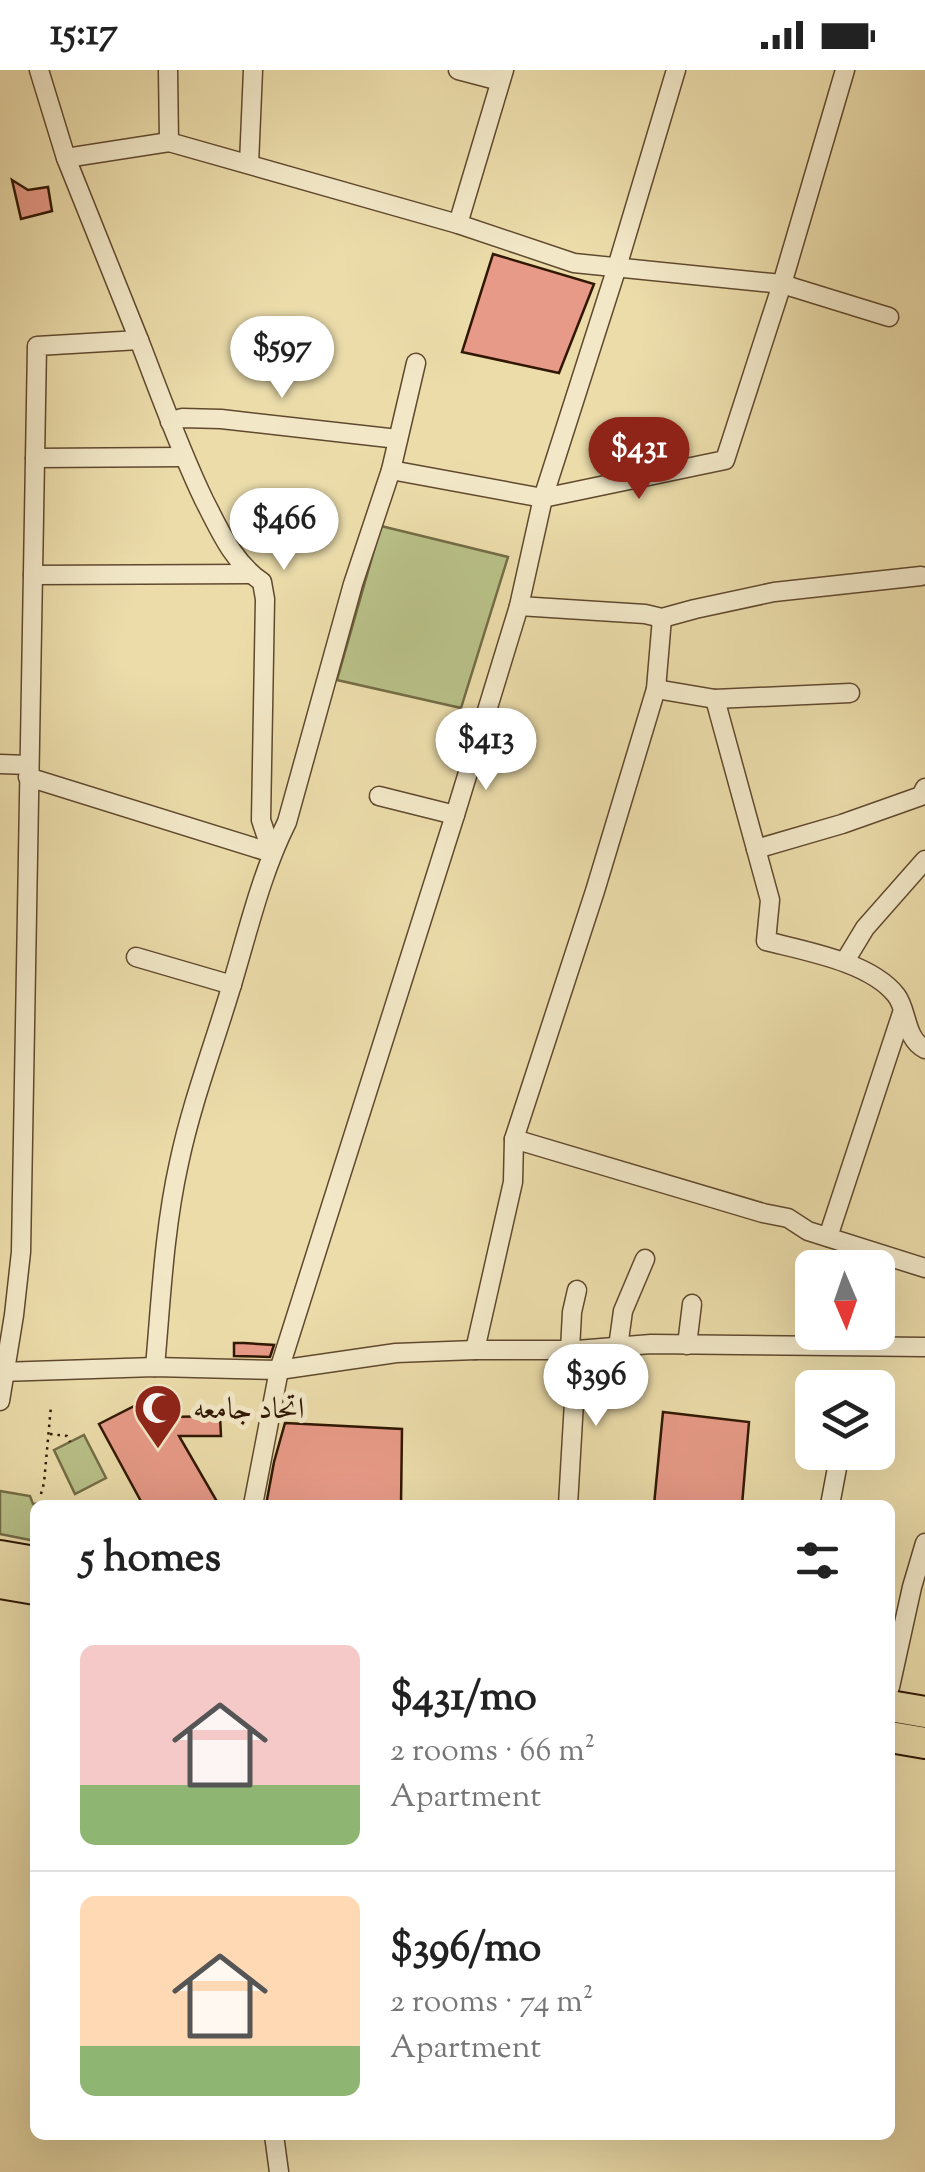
<!DOCTYPE html>
<meta charset="utf-8">
<style>
body{margin:0;font-family:"Sorts Mill Goudy",Amiri,serif;background:#f6f6f6;color:#222;height:100vh;display:flex;flex-direction:column;font-size:38px;white-space:nowrap}
*{box-sizing:border-box;margin:0}
p{font-size:32px;color:#767676}
.icon{flex:none;width:55px;height:55px;fill:none;stroke:currentColor;stroke-width:2;stroke-linecap:round;stroke-linejoin:round}
.map{position:relative;flex:1;overflow:hidden}
.drawer{position:absolute;left:30px;top:1430px;width:865px;height:640px;display:flex;flex-direction:column;background:#fff;border-radius:15px;box-shadow:0 10px 40px #0002}
.drawer>*{flex:none}
.needle{width:65px;rotate:178deg}
.fabs{position:absolute;left:795px;top:1180px;display:grid;gap:20px}
.fabs a{display:grid;place-items:center;width:100px;height:100px;border-radius:15px;background:#fff;box-shadow:0 10px 40px #0002;font-size:50px}
.price{position:absolute;translate:-50% -85px;padding:0 22px;border-radius:35px;background:#fff;color:#222;font-size:32px;line-height:65px;filter:drop-shadow(0 2px 5px #0008)}
.price::after{content:'';position:absolute;left:50%;top:60px;width:30px;height:22px;margin-left:-15px;background:inherit;clip-path:polygon(0 0,100% 0,50% 100%)}
.price.on{background:#8f2418;color:#fff}
ul{padding:0;list-style:none}
li{display:flex;align-items:center;gap:30px;height:250px;padding:0 50px}
li+li{border-top:2px solid #e0e0e0}
li span{display:grid;place-items:center;flex:none;width:280px;height:200px;border-radius:15px;color:#555}
li>.icon{margin-inline-start:auto}
span .icon{width:120px;height:120px;fill:#fffc;stroke-width:1}
li b{font-size:42px}
h2{display:flex;justify-content:space-between;align-items:center;height:120px;padding:0 50px;font-size:42px}
.status{display:flex;justify-content:space-between;align-items:center;height:70px;padding:0 50px;background:#fff;direction:ltr}
.status svg{height:28px;fill:currentColor}
.map>svg:first-child{display:block}
.green{fill:#b8c087;stroke:#746c46;stroke-width:2.5}
.building{fill:#e79a87;stroke:#311804;stroke-width:2.5}
.lines{fill:none;stroke-linecap:round;stroke-linejoin:round}
.minor-casing{stroke:#60492e;stroke-width:21}
.trunk-casing{stroke:#311804;stroke-width:34}
.path{stroke:#311804;stroke-width:2.5;stroke-dasharray:2.5 5;stroke-linecap:butt}
.minor{stroke:#f2e8c8;stroke-width:18}
.trunk{stroke:#ebdcaa;stroke-width:30}
.labels{text-anchor:middle;stroke-width:10;stroke-linejoin:round;paint-order:stroke}
.poi-label{font-size:30px;fill:#311804;stroke:#f2e8c8;text-anchor:start}
</style>
<div class="status"><b>15:17</b><svg viewBox="0 0 49 12"><path d="M0 12V9h3v3zM5 12V6h3v6zM10 12V3h3v9zM15 12V0h3v12zM26 1h20v11H26zM47 4h2v5h-2z"/></svg></div>
<div class="map">
<svg width="925" height="2102" viewBox="0 0 925 2102">
<rect width="100%" height="100%" fill="#ebdcaa"/>
<filter id="stains"><feTurbulence type="fractalNoise" baseFrequency=".002" numOctaves="4"/><feColorMatrix values="0 0 0 0 .2 0 0 0 0 .09 0 0 0 0 .02 0 0 0 .5 -.17"/></filter>
<radialGradient id="worn" r=".72"><stop offset=".6" stop-color="#630" stop-opacity="0"/><stop offset="1" stop-color="#630" stop-opacity=".3"/></radialGradient>
<g class="green">
<path d="M381,456L508,487L461,638L337,610Z"/>
<path d="M84,1365L106,1408L75,1424L54,1380Z"/>
<path d="M0,1421L30,1426L33,1434L44,1433L35,1435V1471L0,1464Z"/>
</g>
<g class="building">
<path d="M12,110L28,120L48,117L52,141L21,149Z"/>
<path d="M493,184L594,214L559,303L462,282Z"/>
<path d="M234,1273H244L274,1275L270,1287L234,1286Z"/>
<path d="M156,1325L168,1347L220,1346L221,1366H179L219,1435H143L99,1354Z"/>
<path d="M663,1342L749,1352L742,1435H654Z"/>
<path d="M285,1353L402,1359L401,1435H266L274,1392Z"/>
</g>
<g class="lines">
<g class="minor-casing">
<g id="minor">
<path d="M168,0L169,72"/>
<path d="M458,0L500,11"/>
<path d="M66,88L169,72L458,154L574,193L782,214L889,247"/>
<path d="M249,94L253,0"/>
<path d="M458,154L504,0"/>
<path d="M139,270C160,324 179,378 204,430C220,461 233,492 262,512L265,529L261,750L272,783"/>
<path d="M170,352L182,348L221,349L398,369"/>
<path d="M35,388L183,387"/>
<path d="M391,400L543,428L725,390L782,214L845,0"/>
<path d="M33,505L250,504"/>
<path d="M519,536L645,544L662,548L695,539L774,522L921,506"/>
<path d="M656,619L715,629L850,623"/>
<path d="M715,629L770,830L766,871C805,881 870,892 896,925C908,940 904,968 925,979"/>
<path d="M0,694L29,695"/>
<path d="M28,707L272,783"/>
<path d="M379,726L455,745"/>
<path d="M756,779L842,754L921,726L925,718"/>
<path d="M136,887L232,915"/>
<path d="M845,891L865,858L925,790"/>
<path d="M514,1069L763,1143L788,1148L808,1161L925,1198"/>
<path d="M828,1167L902,943"/>
<path d="M687,1275L692,1234"/>
<path d="M618,1277L623,1241L645,1189"/>
<path d="M475,1280L513,1112L514,1069L595,821L656,619L662,548"/>
<path d="M570,1280L572,1242L577,1220"/>
<path d="M155,1297C161,1230 164,1160 179,1093C192,1031 215,972 233,911C249,857 262,802 287,752L353,514L391,400L416,293"/>
<path d="M0,1302L155,1297L279,1300L396,1283L475,1280H577L651,1274L925,1277"/>
<path d="M0,1331L14,1245L21,1182L37,276L139,270L66,88L39,0"/>
<path d="M253,1435L279,1300L455,745L519,536L543,428L617,197L676,0"/>
<path d="M568,1435L577,1280"/>
<path d="M830,1435L840,1382"/>
<path d="M890,1617L912,1517L925,1473"/>
<path d="M274,2065L279,2102"/>
</g>
</g>
<g class="trunk-casing">
<g id="trunk">
<path d="M0,1486L35,1492"/>
<path d="M0,1513L35,1519"/>
<path d="M890,1636L925,1642"/>
<path d="M890,1667L925,1673"/>
</g>
</g>
<g class="path">
<path d="M50,1364L67,1366L70,1372"/>
<path d="M41,1424L44,1413L51,1336"/>
</g>
<use href="#minor" class="minor"/>
<use href="#trunk" class="trunk"/>
</g>
<defs>
<g id="mosque-pin" transform="scale(2.5)"><path d="M0 17L-7.5 6A9.5 9.5 0 1 1 7.5 6Z" fill="#8f2418" stroke="#f2e8c8"/><path d="M3.5-4.9A6 6 0 1 0 3.5 4.9A5 5 0 1 1 3.5-4.9Z" fill="#fff"/></g>
</defs>
<g fill-rule="evenodd">
<use href="#mosque-pin" x="158" y="1338"/>
</g>
<g class="labels">
<g class="poi-label">
<text x="193" y="1348">اتحاد جامعه</text>
</g>
</g>
<rect width="100%" height="100%" filter="url(#stains)"/>
<rect width="100%" height="100%" fill="url(#worn)"/>
</svg>
<div class="fabs">
<a><svg class="needle" viewBox="-14 -14 28 28"><path d="M0-13l5 13h-10z" fill="#e53935"/><path d="M0 13l5-13h-10z" fill="#767676"/></svg></a>
<a><svg class="icon" aria-label="layers" viewBox="0 0 24 24"><path d="M12 4l9 5-9 5-9-5zM3 14l9 5 9-5"/></svg></a>
</div>
<b class="price" style="left:282px;top:331px">$597</b>
<b class="price on" style="left:639px;top:432px">$431</b>
<b class="price" style="left:284px;top:503px">$466</b>
<b class="price" style="left:486px;top:723px">$413</b>
<b class="price" style="left:596px;top:1359px">$396</b>
<section class="drawer">
<h2>5 homes<svg class="icon" aria-label="filters" viewBox="0 0 24 24"><path d="M4 7h16M4 17h16"/><circle cx="9" cy="7" r="2"/><circle cx="15" cy="17" r="2"/></svg></h2>
<ul>
<li><span style="background:linear-gradient(#f6c9c9 70%,#8fb573 0)"><svg class="icon" aria-label="home" viewBox="0 0 24 24"><path d="M3 11l9-7 9 7M6 9v11h12V9"/></svg></span><div><b>$431/mo</b><p>2 rooms · 66 m²</p><p>Apartment</p></div></li>
<li><span style="background:linear-gradient(#ffd9b3 75%,#8fb573 0)"><svg class="icon" aria-label="home" viewBox="0 0 24 24"><path d="M3 11l9-7 9 7M6 9v11h12V9"/></svg></span><div><b>$396/mo</b><p>2 rooms · 74 m²</p><p>Apartment</p></div></li>
</ul>
</section>
</div>
